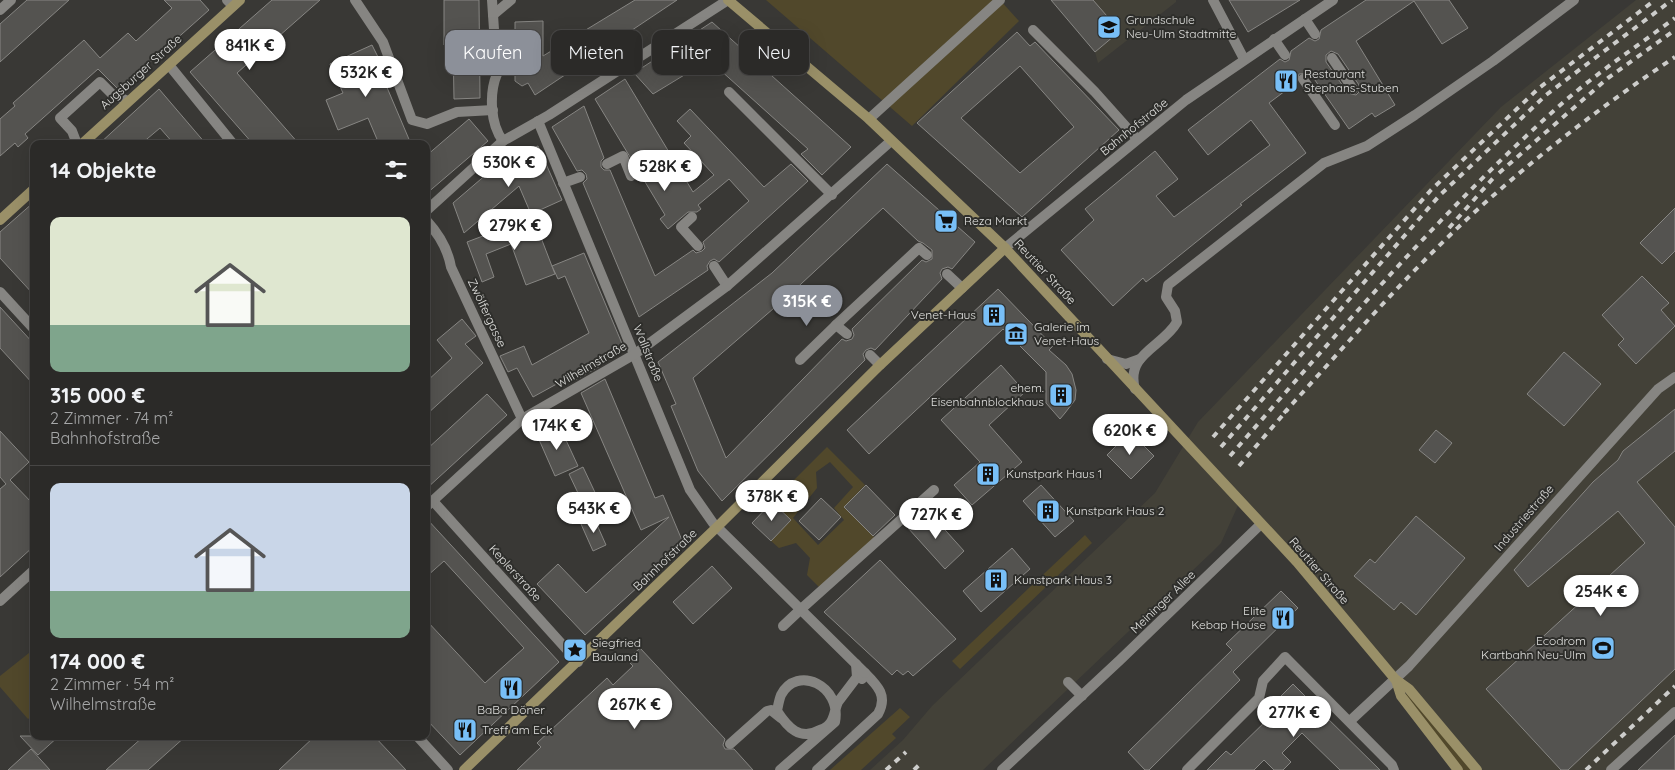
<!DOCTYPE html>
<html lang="de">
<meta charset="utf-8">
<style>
body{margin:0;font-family:Quicksand,sans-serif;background:#333230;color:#f1f3f6;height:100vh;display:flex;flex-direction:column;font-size:19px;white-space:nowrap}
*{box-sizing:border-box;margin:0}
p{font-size:16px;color:#a6a7a8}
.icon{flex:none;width:28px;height:28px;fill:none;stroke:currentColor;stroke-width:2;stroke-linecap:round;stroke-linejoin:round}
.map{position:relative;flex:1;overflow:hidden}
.sheet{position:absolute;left:30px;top:140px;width:400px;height:600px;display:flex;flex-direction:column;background:#2b2a28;border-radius:10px;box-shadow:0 5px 20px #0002,0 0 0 1px #474645}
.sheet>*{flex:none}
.hud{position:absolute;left:445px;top:30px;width:475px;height:45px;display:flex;gap:10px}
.price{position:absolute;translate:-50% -42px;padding:0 11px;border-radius:18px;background:#fff;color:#222;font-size:16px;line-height:32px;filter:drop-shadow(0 1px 2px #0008)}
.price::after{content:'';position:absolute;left:50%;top:30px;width:15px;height:11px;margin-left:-8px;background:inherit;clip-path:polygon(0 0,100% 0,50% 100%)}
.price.on{background:#8c9099;color:#fff}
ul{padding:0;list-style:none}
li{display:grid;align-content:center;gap:10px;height:265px;padding:0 20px}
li+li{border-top:1px solid #474645}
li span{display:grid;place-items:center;height:155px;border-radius:10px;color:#555}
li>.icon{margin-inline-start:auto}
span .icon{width:90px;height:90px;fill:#fffc;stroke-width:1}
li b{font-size:21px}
h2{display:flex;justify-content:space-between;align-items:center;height:60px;padding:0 20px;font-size:21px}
.tag{padding:0 18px;border-radius:10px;background:#2b2a28;box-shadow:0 5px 20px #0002,0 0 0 1px #474645;font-size:18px;line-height:45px}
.tag.on{background:#8c9099;color:#fff}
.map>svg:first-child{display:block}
.built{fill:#434138}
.green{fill:#51482b;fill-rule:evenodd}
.building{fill:#545350;stroke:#878683;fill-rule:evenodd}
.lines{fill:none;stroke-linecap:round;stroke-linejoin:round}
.lane{stroke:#868582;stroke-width:10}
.street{stroke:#868582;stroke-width:10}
.secondary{stroke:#9a9068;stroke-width:10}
.rail{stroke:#cdcdcb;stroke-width:4;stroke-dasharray:6 6;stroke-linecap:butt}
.labels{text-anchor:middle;stroke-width:4;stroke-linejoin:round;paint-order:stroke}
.poi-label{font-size:12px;fill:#e0e0de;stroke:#2e2e2b;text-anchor:start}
.street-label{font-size:12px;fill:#e0e0de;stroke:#2e2e2b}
</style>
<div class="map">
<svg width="1675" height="770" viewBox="0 0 1675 770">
<rect width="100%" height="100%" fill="#393835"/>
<g class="built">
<path d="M1051,0H1176V2L1098,63L1095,52Z"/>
<path d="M1636,0H1675V712L1611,770H1475L1240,501L1221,543L1211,553L983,770H870L903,740L932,706L1155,493L1198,422L1501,107Z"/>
</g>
<g class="green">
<path d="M766,0H1000L1019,21L912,126Z"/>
<path d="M827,447L865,485L844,507L875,538L820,588L807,575L810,558L796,543L779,548L771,541L791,520L772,502ZM830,462L853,487L834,508L844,520L818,545L793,518L817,488L816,472Z"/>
<path d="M1085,535L1092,543L960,669L952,661Z"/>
<path d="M34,649V714L28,719L0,687V676Z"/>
<path d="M1409,692L1475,770H1460L1404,697Z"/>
<path d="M900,708L910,717L892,734L896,738L861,770H830Z"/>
</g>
<g class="building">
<path d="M27,0H69L0,62V24Z"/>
<path d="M164,0H200L209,10L119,90L98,69L25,134L28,138L18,147L15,143L0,156V119L15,106L13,103L84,40L100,58L128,33L136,41L172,8Z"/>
<path d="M272,0H320L237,73L299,144H253L190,72Z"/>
<path d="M444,0H479L480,98L454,99L453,45H444Z"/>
<path d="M635,0H677L535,95L528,83L522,86L515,81V22L543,21V56Z"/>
<path d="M1051,0H1093L1120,31L1095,52Z"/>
<path d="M1229,0H1300L1248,32Z"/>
<path d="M1366,0H1449L1468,28L1442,44L1414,1L1356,41L1395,105L1375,117L1372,113L1349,129L1310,73L1299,74L1297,82L1269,103L1306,153L1240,204L1242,205L1159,272L1146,282L1143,278L1113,306L1061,250L1094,220L1085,209L1155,151L1178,179L1156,196L1174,217L1270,145L1251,120L1208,155L1188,130L1280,59L1285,62L1289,60L1291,51L1309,38L1315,41L1319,39L1321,30ZM1331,51L1338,54L1359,85V92L1356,95L1348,93L1326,62V55Z"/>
<path d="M712,22L851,147L822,175L801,154L808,149L709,60L653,94L634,73Z"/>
<path d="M1017,32L1030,46L1035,42L1119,130L1022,217L917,123ZM1020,66L1074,127L1020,173L961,118Z"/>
<path d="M372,45L384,69L380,71L411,144H379L368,118L338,130L326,100L343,93L330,64Z"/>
<path d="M625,79L693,192L714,175L684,143L691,136L677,121L690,109L764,187L791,164L808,181L719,262L714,259L710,261L707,266L708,270L639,317L583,183L587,179L586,174L582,170L577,171L552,127L584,106L604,158L601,161V167L604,170H610L655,276L693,250L696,253L702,251L705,248L703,242L749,201L729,179L698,205L701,209L697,212H688L668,229L660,219L665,215L595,99Z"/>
<path d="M159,89L206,144H174L160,128L141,144H99Z"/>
<path d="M469,119L488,141L426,194V156Z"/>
<path d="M538,146L562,200L531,214L519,186L464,233L453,203L502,161Z"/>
<path d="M887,164L975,242L952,269L948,267L942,269L940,273L942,279L875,350L871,348L866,350L863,354L865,360L722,501L698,471L671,406L676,404L658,362L772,273ZM883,208L918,241L923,243L932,250V259L926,262L922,260L852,329L854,335L852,339L846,341L842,339L726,458L693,378L788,296Z"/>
<path d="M34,202V295L0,258V232Z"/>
<path d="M1675,208V251L1662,264L1640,243Z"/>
<path d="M533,217L555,274L526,285L511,244L486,254L494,277L482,282L467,242Z"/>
<path d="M584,253L623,346L597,361L600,366L575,380L573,375L533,397L517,368L508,372L500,356L524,346L532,365L589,333L565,276L558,279L552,266Z"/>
<path d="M1642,276L1669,303L1661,310L1675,326L1636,364L1618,345L1624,339L1602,315Z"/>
<path d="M998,289L1053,346L1049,350L1066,365L1072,374L1076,390L1075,400L1065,413L1060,419L1046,403V372L1003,329L869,454L847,430Z"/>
<path d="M0,307L34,344V385L0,348Z"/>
<path d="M462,319L476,336L465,344L483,363L426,415V382L452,358L437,340Z"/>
<path d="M1564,352L1601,384L1564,426L1527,394Z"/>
<path d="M1001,365L1025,392L989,425L1022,462L972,505L954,485L980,462L941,420Z"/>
<path d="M605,379L655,498L663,495L684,545L585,635L537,584L558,564L586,593L669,517L641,530L581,393Z"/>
<path d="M487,394L507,415L426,489V450Z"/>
<path d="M1675,409V451L1637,482L1675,527V669L1568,770H1561L1486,689L1645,543L1618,511L1528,587L1514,570L1593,482L1618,460L1623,451Z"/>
<path d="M559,425L578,466L555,476L537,435Z"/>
<path d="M1436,430L1452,443L1435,463L1419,450Z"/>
<path d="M0,431L29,462L10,480L34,505V546L0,577V489L6,484L0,477Z"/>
<path d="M1130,432L1154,456L1131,479L1107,455Z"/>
<path d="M583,467L600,503L586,510L569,474Z"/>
<path d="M866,485L895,515L873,536L844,507Z"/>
<path d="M1041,485L1074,521L1055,537L1023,501Z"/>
<path d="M821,498L841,517L819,540L799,521Z"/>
<path d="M772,502L791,520L771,541L752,523Z"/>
<path d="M928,511L964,551L945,569L908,528Z"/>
<path d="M1416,516L1465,558L1416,615L1401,602L1394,610L1354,576L1370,559L1375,563Z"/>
<path d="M426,518L559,662L460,755L426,719V620L485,683L524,648L444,561L426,577Z"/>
<path d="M594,518L606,545L593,551L581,524Z"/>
<path d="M1012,548L1030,569L981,612L963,591Z"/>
<path d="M880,560L956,639L913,676L908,671L903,675L897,670L892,675L824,612Z"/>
<path d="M712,566L732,588L693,624L673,602Z"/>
<path d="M1281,591L1298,608L1233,672L1240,680L1149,770H1145L1128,752L1232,650L1226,644Z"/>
<path d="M640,648L725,739L723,745L725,749H734L753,770H517L541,747L537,743L607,678L613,685L633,666L627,660Z"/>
<path d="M1293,684L1318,709L1380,770H1340L1302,733L1282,753L1291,762L1283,770H1274L1264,760L1254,770H1207L1226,751L1231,755L1272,715L1267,710Z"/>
<path d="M1675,735V770H1638Z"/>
<path d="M20,736H59L38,755Z"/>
<path d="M144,736H186L148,770H106Z"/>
<path d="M315,736H374L406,770H279Z"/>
<path d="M31,749L50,770H8Z"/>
</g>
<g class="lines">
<g class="lane">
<path d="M355,0L383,42L412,120L427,124L457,112L493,110"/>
<path d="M493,15L511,0"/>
<path d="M1305,19L1315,34"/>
<path d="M1033,30L1095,92L1137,139"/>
<path d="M1274,39L1285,55"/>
<path d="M1332,58L1353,89"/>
<path d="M1303,79L1335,125"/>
<path d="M729,92L832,195"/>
<path d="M869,119L1000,0"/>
<path d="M77,144L72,131L60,118L100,82L112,94L128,101"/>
<path d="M607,164L623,156L631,176"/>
<path d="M563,183L580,177"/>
<path d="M692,217L681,227L698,246"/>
<path d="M426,220C438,233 448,250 451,267L522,419"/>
<path d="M714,266L727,286"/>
<path d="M947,274L962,288"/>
<path d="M836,325L919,248L927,255"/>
<path d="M870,355L880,365"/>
<path d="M1107,359L1126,364L1140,359"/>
<path d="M800,360L836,325L847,334"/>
<path d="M1135,389C1125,354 1163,347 1177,322L1175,311L1166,297L1168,285L1324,163L1367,146L1415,115L1493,61L1574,0"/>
<path d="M783,626L800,610"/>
<path d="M1068,682L1082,696"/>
<path d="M730,744L767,711L771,710L781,718"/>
<path d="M780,770L835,722C842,686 797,664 781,695C779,700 778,706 777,711C788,728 800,741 820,730C825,728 830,725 832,720C835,715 835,708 838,702L857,677L856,664"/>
<path d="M817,770L878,714C888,696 878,686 865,673L862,679"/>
<path d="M1611,770L1675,712"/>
</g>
<g class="street">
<path d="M227,0L233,6"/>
<path d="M492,0L497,74C489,93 490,124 503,141"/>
<path d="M1213,0L1244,59"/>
<path d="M0,10L11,0"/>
<path d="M169,65L233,144"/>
<path d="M538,121L690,490L713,523L865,673"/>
<path d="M426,211L503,141L549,115L728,0"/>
<path d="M1005,248L1186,100L1333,0"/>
<path d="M0,292L34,329"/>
<path d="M433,501L578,662"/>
<path d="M426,507L522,419L635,354L727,286L891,141"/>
<path d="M0,601L34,570"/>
<path d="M800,610L934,490"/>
<path d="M1350,721L1409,666L1658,389L1675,377"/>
<path d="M417,736L448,770"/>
<path d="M1002,770L1120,660L1261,524"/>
<path d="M1187,770L1259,698L1263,681L1285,657L1392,765L1394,770"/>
</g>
<g class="secondary">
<path d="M728,0L869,119L1005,248L1297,562L1395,679L1409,689L1477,770"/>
<path d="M82,144L240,0"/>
<path d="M0,220L34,189"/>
<path d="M1396,680L1401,696L1458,770"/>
<path d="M464,770L717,527L880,365L1005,248"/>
</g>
<g class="rail">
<path d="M1499,173L1608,78L1675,30"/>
<path d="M1449,228L1495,176"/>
<path d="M1284,413C1347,344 1408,272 1477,210C1539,154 1606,103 1675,57"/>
<path d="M1213,437L1431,190L1539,88L1655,0"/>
<path d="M1221,447L1439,196L1546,95L1672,0"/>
<path d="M1230,456C1335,336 1439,213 1558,107C1595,74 1636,47 1675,18"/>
<path d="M1239,466L1288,409"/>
<path d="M886,770L906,752"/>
<path d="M914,770L919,765"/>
<path d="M1586,770L1675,686"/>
</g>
</g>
<defs>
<g id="school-square" transform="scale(1.25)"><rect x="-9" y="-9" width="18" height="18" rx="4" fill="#78bff7" stroke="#2e2e2b"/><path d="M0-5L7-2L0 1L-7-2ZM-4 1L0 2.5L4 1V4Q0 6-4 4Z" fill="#111"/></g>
<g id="restaurant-square" transform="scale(1.25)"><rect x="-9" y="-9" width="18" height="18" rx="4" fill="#78bff7" stroke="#2e2e2b"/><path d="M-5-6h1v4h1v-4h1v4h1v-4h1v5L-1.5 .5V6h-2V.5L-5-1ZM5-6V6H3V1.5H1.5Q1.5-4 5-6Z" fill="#111"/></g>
<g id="supermarket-square" transform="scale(1.25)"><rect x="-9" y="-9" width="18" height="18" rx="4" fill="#78bff7" stroke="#2e2e2b"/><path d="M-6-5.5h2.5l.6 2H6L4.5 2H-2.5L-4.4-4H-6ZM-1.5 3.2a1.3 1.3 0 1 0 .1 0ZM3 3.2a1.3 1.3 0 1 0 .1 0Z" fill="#111"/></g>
<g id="building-square" transform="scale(1.25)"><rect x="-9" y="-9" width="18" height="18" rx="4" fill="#78bff7" stroke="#2e2e2b"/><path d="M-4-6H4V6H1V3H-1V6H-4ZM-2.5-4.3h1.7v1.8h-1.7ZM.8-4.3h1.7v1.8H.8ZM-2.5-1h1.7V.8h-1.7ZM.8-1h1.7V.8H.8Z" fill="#111"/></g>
<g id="museum-square" transform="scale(1.25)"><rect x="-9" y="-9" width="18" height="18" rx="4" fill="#78bff7" stroke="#2e2e2b"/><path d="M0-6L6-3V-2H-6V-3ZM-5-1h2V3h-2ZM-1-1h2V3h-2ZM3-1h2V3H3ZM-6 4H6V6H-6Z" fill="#111"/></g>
<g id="stadium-square" transform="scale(1.25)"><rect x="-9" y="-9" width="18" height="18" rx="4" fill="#78bff7" stroke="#2e2e2b"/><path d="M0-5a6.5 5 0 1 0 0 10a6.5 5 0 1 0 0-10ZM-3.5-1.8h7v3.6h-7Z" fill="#111"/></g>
<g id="sight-square" transform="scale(1.25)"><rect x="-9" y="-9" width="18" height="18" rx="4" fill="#78bff7" stroke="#2e2e2b"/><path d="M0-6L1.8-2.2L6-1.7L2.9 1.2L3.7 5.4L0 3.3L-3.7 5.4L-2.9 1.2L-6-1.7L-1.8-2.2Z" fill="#111"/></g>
</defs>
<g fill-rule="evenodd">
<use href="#school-square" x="1109" y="27"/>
<use href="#restaurant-square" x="1286" y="81"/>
<use href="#supermarket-square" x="946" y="221"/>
<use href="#building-square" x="994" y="315"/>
<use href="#museum-square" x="1016" y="334"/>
<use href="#building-square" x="1061" y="395"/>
<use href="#building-square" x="988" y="474"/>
<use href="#building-square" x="1048" y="511"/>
<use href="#building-square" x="996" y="580"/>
<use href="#restaurant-square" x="1283" y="618"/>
<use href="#stadium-square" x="1603" y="648"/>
<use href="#sight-square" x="575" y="650"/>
<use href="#restaurant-square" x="511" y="688"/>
<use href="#restaurant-square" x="465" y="730"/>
</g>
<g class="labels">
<g class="poi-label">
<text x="1126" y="24">Grundschule<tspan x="1126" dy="14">Neu-Ulm Stadtmitte</tspan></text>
<text x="1304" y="78">Restaurant<tspan x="1304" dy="14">Stephans-Stuben</tspan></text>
<text x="964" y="225">Reza Markt</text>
<text x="976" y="319" text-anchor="end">Venet-Haus</text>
<text x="1034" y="331">Galerie im<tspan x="1034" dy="14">Venet-Haus</tspan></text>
<text x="1044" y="392" text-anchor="end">ehem.<tspan x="1044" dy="14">Eisenbahnblockhaus</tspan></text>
<text x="1006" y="478">Kunstpark Haus 1</text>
<text x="1066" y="515">Kunstpark Haus 2</text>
<text x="1014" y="584">Kunstpark Haus 3</text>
<text x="1266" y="615" text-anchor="end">Elite<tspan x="1266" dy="14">Kebap House</tspan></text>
<text x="1586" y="645" text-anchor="end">Ecodrom<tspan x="1586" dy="14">Kartbahn Neu-Ulm</tspan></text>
<text x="592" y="647">Siegfried<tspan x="592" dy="14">Bauland</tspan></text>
<text x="511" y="714" text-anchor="middle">BaBa Döner</text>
<text x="482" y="734">Treff am Eck</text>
</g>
<g class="street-label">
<text transform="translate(141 72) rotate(-42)" y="4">Augsburger Straße</text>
<text transform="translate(1134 127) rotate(-39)" y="4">Bahnhofstraße</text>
<text transform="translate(1045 272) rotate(47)" y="4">Reuttier Straße</text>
<text transform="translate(487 313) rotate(65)" y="4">Zwölfergasse</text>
<text transform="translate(648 353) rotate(68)" y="4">Wallstraße</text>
<text transform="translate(591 365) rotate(-30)" y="4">Wilhelmstraße</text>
<text transform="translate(1524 518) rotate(-49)" y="4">Industriestraße</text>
<text transform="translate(665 560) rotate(-44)" y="4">Bahnhofstraße</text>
<text transform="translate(1319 571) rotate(49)" y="4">Reuttier Straße</text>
<text transform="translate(515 573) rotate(48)" y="4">Keplerstraße</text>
<text transform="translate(1163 602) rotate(-44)" y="4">Meininger Allee</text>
</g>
</g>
</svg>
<b class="price" style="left:250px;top:71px">841K €</b>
<b class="price" style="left:366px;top:98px">532K €</b>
<b class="price" style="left:509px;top:188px">530K €</b>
<b class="price" style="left:665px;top:192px">528K €</b>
<b class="price" style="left:515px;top:251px">279K €</b>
<b class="price on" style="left:807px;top:327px">315K €</b>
<b class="price" style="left:557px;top:451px">174K €</b>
<b class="price" style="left:1130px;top:456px">620K €</b>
<b class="price" style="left:772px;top:522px">378K €</b>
<b class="price" style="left:594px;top:534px">543K €</b>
<b class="price" style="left:936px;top:540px">727K €</b>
<b class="price" style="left:1601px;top:617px">254K €</b>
<b class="price" style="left:635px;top:730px">267K €</b>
<b class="price" style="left:1294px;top:738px">277K €</b>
<div class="hud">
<a class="tag on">Kaufen</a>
<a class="tag">Mieten</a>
<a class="tag">Filter</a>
<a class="tag">Neu</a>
</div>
<section class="sheet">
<h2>14 Objekte<svg class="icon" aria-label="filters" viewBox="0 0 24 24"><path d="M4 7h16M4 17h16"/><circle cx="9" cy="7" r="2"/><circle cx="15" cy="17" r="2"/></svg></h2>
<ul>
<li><span style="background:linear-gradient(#dfe7d0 70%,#7fa58c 0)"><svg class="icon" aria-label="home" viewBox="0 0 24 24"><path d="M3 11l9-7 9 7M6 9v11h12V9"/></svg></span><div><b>315 000 €</b><p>2 Zimmer · 74 m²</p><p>Bahnhofstraße</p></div></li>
<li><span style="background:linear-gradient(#c9d6e8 70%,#7fa58c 0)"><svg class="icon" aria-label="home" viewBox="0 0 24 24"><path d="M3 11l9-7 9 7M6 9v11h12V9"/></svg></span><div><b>174 000 €</b><p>2 Zimmer · 54 m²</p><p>Wilhelmstraße</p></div></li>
</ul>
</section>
</div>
